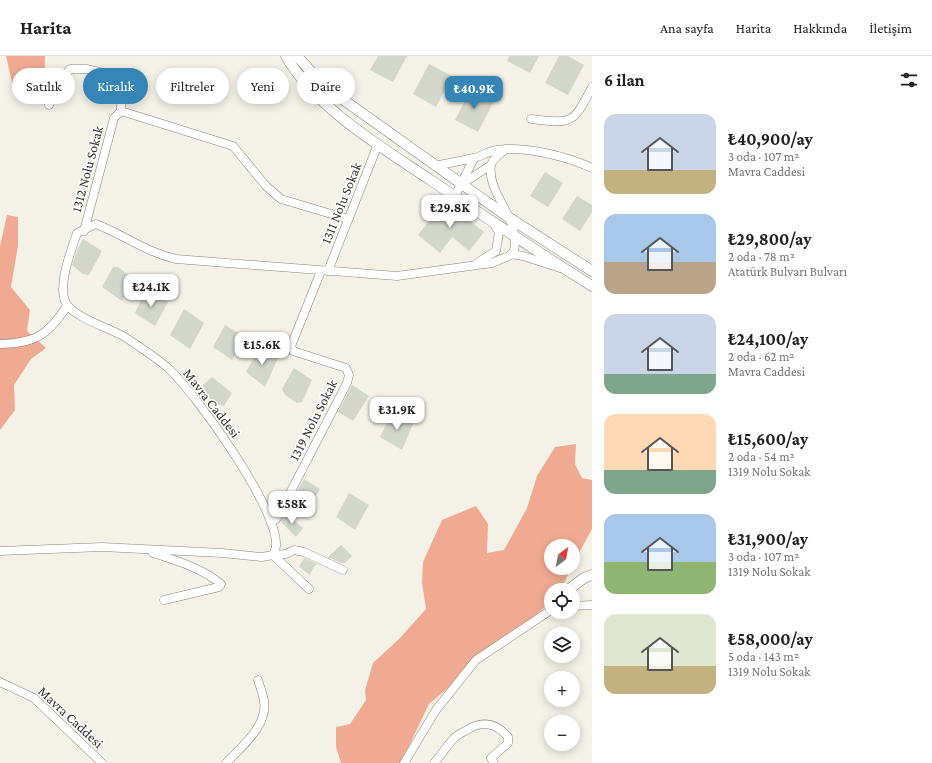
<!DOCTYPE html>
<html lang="tr">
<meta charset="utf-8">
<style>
body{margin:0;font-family:"Crimson Pro",serif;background:#f6f6f6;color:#202124;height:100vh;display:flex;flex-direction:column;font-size:15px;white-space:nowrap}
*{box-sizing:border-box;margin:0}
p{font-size:13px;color:#757577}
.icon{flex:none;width:22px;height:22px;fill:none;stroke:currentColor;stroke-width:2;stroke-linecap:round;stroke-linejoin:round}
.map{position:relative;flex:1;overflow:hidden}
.side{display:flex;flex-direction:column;background:#fff;width:340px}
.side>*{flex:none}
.top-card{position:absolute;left:12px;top:12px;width:380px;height:36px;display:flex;gap:8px}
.needle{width:26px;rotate:32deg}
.fabs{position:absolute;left:544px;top:483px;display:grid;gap:8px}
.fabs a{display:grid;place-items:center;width:36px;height:36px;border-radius:50%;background:#fff;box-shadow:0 2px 10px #0003;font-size:20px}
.price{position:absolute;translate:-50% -34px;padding:0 9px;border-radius:8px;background:#fff;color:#222;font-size:13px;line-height:26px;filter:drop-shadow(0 1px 2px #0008)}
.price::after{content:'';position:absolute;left:50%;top:24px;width:12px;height:9px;margin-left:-6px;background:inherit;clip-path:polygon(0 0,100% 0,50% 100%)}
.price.on{background:#3585b7;color:#fff}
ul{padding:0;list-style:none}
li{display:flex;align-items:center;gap:12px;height:100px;padding:0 12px}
li span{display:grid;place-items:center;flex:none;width:112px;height:80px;border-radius:12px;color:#555}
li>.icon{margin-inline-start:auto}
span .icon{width:48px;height:48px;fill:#fffc;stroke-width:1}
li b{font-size:17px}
h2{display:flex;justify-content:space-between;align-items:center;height:48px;padding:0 12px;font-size:17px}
.tag{padding:0 14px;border-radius:18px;background:#fff;box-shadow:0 2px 10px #0003;font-size:14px;line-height:36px}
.tag.on{background:#3585b7;color:#fff}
header{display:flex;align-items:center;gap:24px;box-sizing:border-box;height:56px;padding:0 20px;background:#fff;border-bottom:1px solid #e0e0e0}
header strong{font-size:19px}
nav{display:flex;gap:22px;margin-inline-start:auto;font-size:14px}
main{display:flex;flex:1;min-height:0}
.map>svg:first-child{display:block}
.green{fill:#f1aa92}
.building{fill:#d2d6cb}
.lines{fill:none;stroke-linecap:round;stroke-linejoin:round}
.minor-casing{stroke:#87857a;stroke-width:9}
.tertiary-casing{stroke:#87857a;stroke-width:11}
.minor{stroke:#fff;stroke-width:8}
.tertiary{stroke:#fff;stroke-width:10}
.labels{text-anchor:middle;stroke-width:3;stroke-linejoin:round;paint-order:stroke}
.street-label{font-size:14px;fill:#34332e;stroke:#fff}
</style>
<header>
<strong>Harita</strong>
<nav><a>Ana sayfa</a><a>Harita</a><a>Hakkında</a><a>İletişim</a></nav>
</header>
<main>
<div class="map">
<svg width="592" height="707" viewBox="0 0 592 707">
<rect width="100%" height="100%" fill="#f4f2e6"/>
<g class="green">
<path d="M6,0H45L44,35L28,41L12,27Z"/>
<path d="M7,159L18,161V190L11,231L30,254L27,275L46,292L31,303L14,329L15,354L0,374V190Z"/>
<path d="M576,388L575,408L582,422L592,424V473L573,508V490H551V512H571L561,534H551V546L429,648L401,707H341L336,691V671L350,668L366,644L365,634L373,607L399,583L426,553L422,527L423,506L442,464L476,450L488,468L487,497L504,494L527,452L537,420L555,391Z"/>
</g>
<g class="building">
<path d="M378,0H407L393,26L370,14Z"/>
<path d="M509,0H539L530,17L507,5Z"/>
<path d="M559,0H568L584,9L568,39L545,27Z"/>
<path d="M429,8L452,20L436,51L413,38Z"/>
<path d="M471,33L494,45L478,76L455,64Z"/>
<path d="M545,116L563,127L548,151L530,140Z"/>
<path d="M577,140L592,149V156L580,175L562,163Z"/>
<path d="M445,145L484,176L469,195L452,181L440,197L418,179Z"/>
<path d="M83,183L102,195L89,219L83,218L72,209L78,192Z"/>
<path d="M113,211H118L133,223L122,245L102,231Z"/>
<path d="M145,235L168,246L155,270L135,257Z"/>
<path d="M184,253L204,267L190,293L170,279Z"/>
<path d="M225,269L245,281L232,304L213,291Z"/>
<path d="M260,291L278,302L265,331L246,316Z"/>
<path d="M294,312L312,324L302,346L297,347L285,339L282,333Z"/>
<path d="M212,321L232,337L224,350L213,346L204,334L203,329Z"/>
<path d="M352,329L369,340L353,365L338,356Z"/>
<path d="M393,355L413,368L402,394L380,381Z"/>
<path d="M304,423L320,433L308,453L293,443Z"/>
<path d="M349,437L369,449L355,474L336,461Z"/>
<path d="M286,457L303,472L296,481L281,466Z"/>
<path d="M341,489L352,500L345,507H341L328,501Z"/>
<path d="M304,502L317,508L313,512L310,519L299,511Z"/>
</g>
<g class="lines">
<g class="minor-casing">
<g id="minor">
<path d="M49,49L60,26L70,13H86L113,19L119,26L121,37V55"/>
<path d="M531,63C573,68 573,68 592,31"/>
<path d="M435,110C448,107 461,105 474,102C482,100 489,95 497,94C525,90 566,100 592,112"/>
<path d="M462,128L491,109"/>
<path d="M455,140L474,102"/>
<path d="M84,175L114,62L121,55L233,90L266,130L281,143L348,163"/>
<path d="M511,198L523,200L560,212"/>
<path d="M477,207L496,195L499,176L493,167"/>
<path d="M328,215L378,88"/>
<path d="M0,288C36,287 48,279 67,250"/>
<path d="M271,467L277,462L347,327L349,319L346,312L293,295L291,290L321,215"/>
<path d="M0,495L102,491L222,497L262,501L273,499C274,496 276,493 276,490C279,454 196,337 167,311C154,300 137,289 123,280C109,272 73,261 66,247C57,230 71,195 77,177L96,168C124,179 146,196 176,203L397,220L492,207L513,198C524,165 486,138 491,109C493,102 501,97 506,93"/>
<path d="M153,497C177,505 202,512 221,528L219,531L164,544"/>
<path d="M309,533L273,499L286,498L294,494L304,496L343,514"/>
<path d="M573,550L592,549"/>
<path d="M0,626L34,642L102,707"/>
<path d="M226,707C241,691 268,670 264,645C263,638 260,631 258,624"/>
<path d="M404,707L436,654L476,604L551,554"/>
<path d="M434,707C441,699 447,690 454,682C457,679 463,676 467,674C483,664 496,667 508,681V687L491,702L494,707"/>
</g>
</g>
<g class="tertiary-casing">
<g id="tertiary">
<path d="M286,0C316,53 383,92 432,125C485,161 538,196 592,230"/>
<path d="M297,0L324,30L508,161L592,215"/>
<path d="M568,534L584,522L592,519"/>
</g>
</g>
<use href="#minor" class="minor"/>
<use href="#tertiary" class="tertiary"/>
</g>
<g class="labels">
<g class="street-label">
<text transform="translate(87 113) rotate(-75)" y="5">1312 Nolu Sokak</text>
<text transform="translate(341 147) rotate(-68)" y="5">1311 Nolu Sokak</text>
<text transform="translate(212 347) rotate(52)" y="5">Mavra Caddesi</text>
<text transform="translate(313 364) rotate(-63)" y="5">1319 Nolu Sokak</text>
<text transform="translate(71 661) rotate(43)" y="5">Mavra Caddesi</text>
</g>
</g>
</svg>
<div class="fabs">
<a><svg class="needle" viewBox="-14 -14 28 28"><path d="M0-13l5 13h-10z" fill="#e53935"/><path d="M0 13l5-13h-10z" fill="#757577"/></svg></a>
<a><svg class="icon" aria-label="locate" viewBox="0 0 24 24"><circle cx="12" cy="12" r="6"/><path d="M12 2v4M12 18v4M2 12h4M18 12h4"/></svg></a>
<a><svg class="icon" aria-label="layers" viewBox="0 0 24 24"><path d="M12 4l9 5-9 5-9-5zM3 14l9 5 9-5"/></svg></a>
<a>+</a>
<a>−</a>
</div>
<b class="price on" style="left:474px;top:54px">₺40.9K</b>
<b class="price" style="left:450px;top:173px">₺29.8K</b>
<b class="price" style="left:151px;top:252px">₺24.1K</b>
<b class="price" style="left:262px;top:310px">₺15.6K</b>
<b class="price" style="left:397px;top:375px">₺31.9K</b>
<b class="price" style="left:292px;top:469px">₺58K</b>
<div class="top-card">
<a class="tag">Satılık</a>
<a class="tag on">Kiralık</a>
<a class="tag">Filtreler</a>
<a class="tag">Yeni</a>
<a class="tag">Daire</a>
</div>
</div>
<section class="side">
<h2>6 ilan<svg class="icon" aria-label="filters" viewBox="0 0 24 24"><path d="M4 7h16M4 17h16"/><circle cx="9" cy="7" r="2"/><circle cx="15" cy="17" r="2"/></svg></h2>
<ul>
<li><span style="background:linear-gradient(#c9d6e8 70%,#c2b280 0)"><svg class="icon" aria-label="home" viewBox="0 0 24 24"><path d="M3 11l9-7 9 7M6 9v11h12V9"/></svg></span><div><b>₺40,900/ay</b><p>3 oda · 107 m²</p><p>Mavra Caddesi</p></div></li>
<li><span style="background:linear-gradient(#a9c7e8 60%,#b9a48a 0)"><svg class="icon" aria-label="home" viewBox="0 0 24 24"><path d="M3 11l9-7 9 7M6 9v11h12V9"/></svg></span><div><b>₺29,800/ay</b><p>2 oda · 78 m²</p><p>Atatürk Bulvarı Bulvarı</p></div></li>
<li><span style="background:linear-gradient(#c9d6e8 75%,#7fa58c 0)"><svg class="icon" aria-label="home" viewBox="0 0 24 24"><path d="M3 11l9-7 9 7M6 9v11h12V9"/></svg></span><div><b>₺24,100/ay</b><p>2 oda · 62 m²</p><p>Mavra Caddesi</p></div></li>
<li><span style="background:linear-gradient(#ffd9b3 70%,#7fa58c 0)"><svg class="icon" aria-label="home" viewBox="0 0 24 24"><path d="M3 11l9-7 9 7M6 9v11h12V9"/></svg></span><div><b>₺15,600/ay</b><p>2 oda · 54 m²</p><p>1319 Nolu Sokak</p></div></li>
<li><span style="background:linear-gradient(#a9c7e8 60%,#8fb573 0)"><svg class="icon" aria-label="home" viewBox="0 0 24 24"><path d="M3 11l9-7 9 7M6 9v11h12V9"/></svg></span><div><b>₺31,900/ay</b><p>3 oda · 107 m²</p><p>1319 Nolu Sokak</p></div></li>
<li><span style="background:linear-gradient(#dfe7d0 65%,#c2b280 0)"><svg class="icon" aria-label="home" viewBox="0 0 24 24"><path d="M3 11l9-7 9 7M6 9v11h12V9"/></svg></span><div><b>₺58,000/ay</b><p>5 oda · 143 m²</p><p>1319 Nolu Sokak</p></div></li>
</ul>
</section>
</main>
